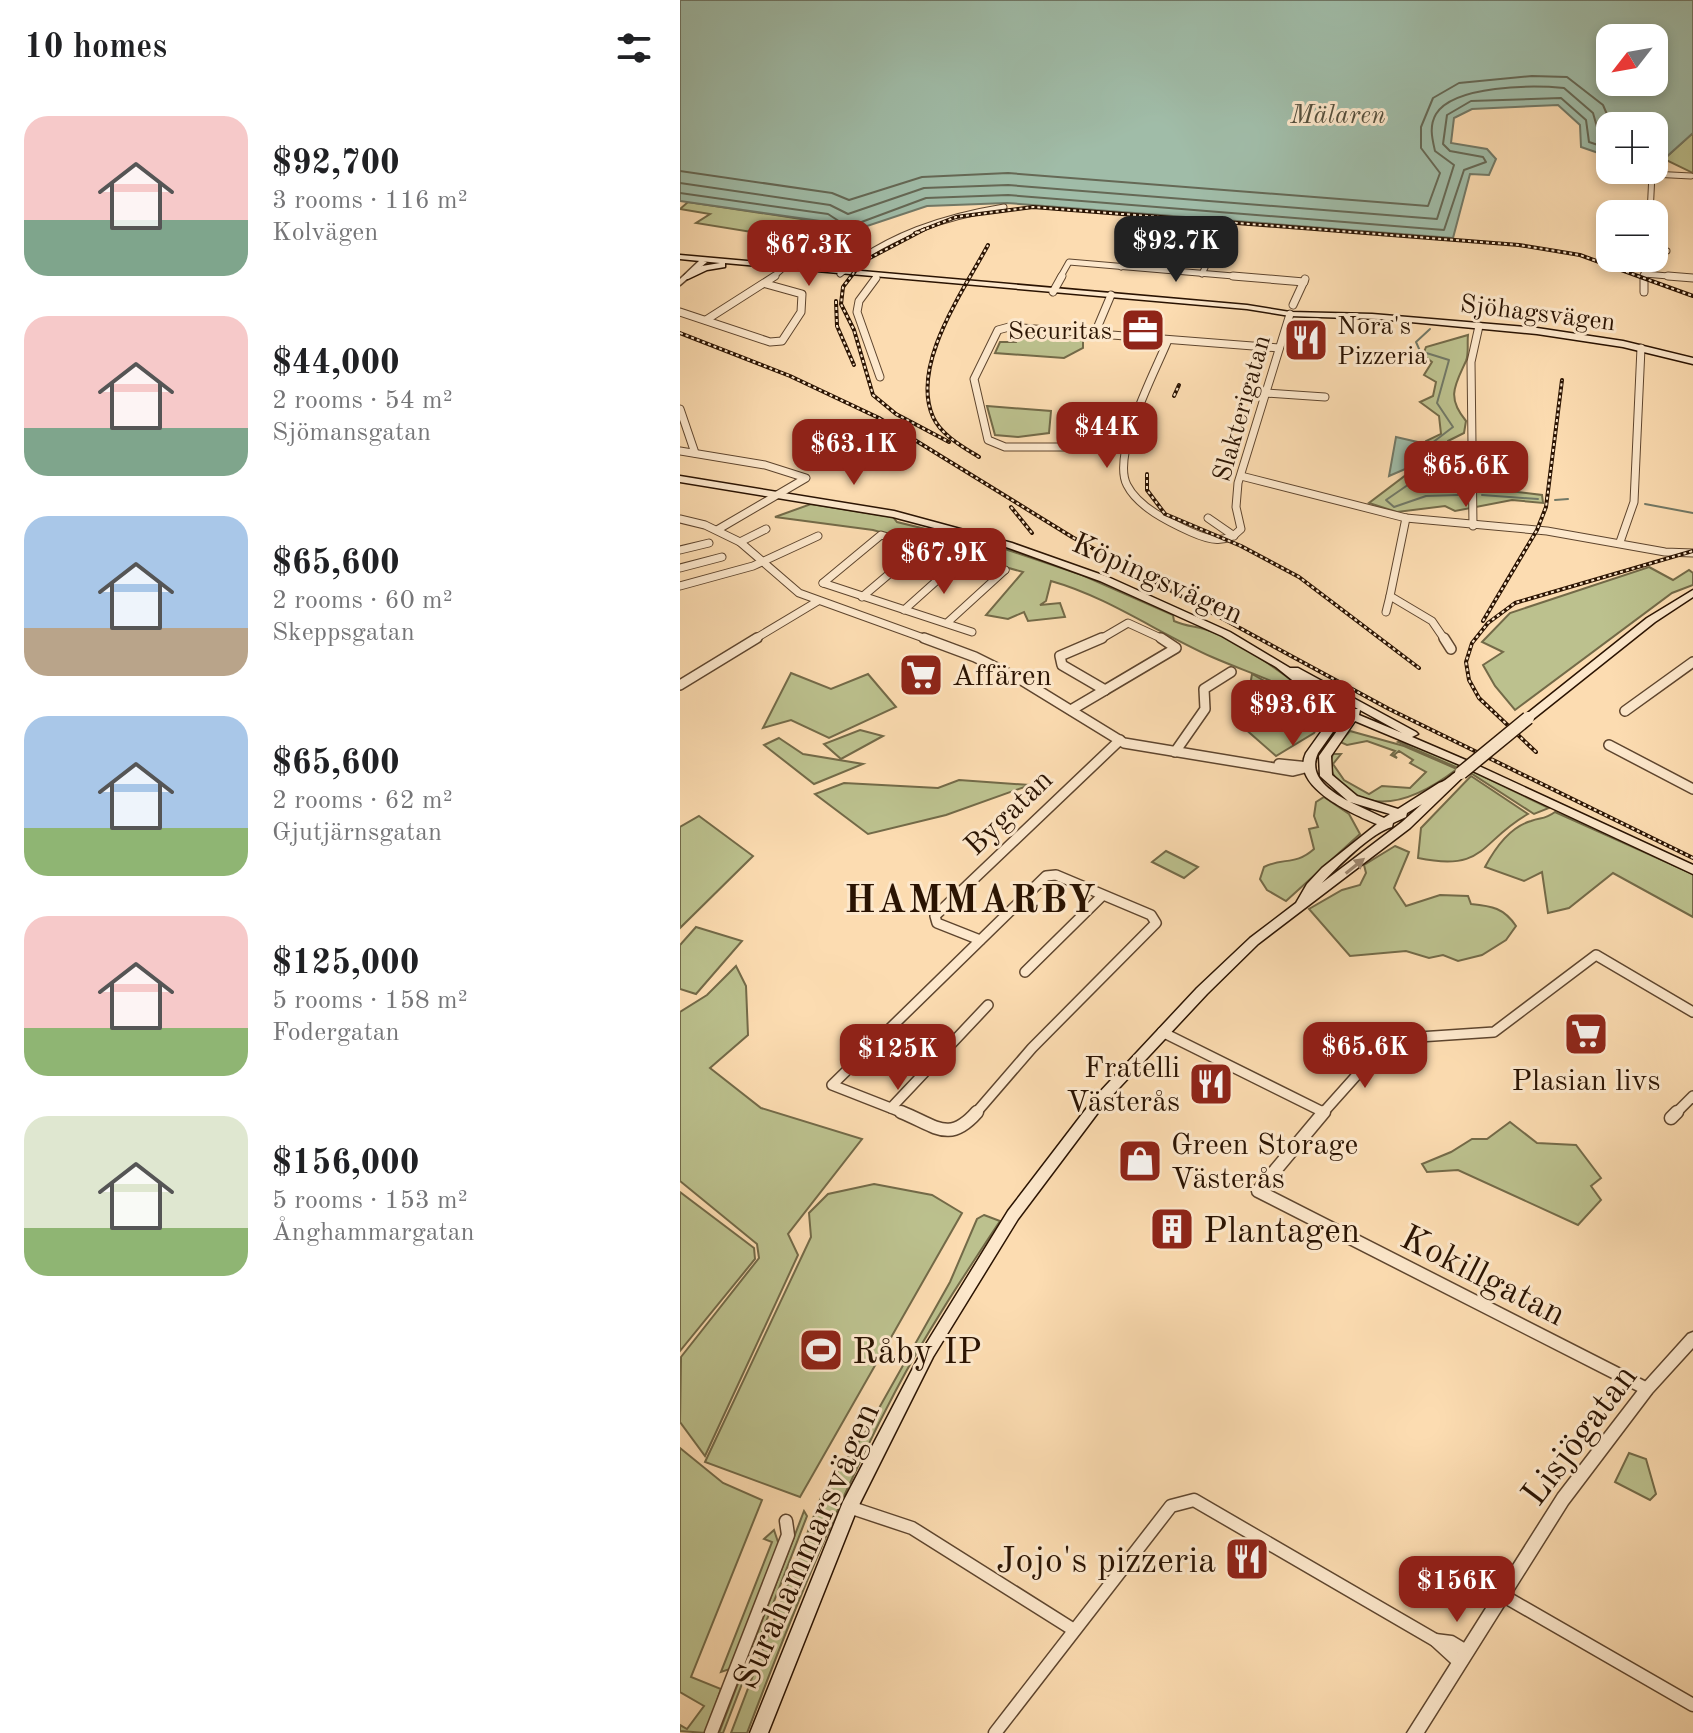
<!DOCTYPE html>
<meta charset="utf-8">
<style>
body{margin:0;font-family:"Old Standard TT",serif;background:#f6f6f6;color:#202124;height:100vh;display:flex;flex-direction:column;font-size:30px;white-space:nowrap}
*{box-sizing:border-box;margin:0}
p{font-size:26px;color:#757577}
.icon{flex:none;width:44px;height:44px;fill:none;stroke:currentColor;stroke-width:2;stroke-linecap:round;stroke-linejoin:round}
.map{position:relative;flex:1;overflow:hidden}
.sheet{display:flex;flex-direction:column;background:#fff;width:680px}
.sheet>*{flex:none}
.needle{width:52px;rotate:239deg}
.tools{position:absolute;left:916px;top:24px;display:grid;gap:16px}
.tools a{display:grid;place-items:center;width:72px;height:72px;border-radius:16px;background:#fff;box-shadow:0 4px 12px #0003;font-size:40px}
.price{position:absolute;translate:-50% -68px;padding:0 18px;border-radius:16px;background:#8f2418;color:#fff;font-size:26px;line-height:52px;filter:drop-shadow(0 2px 4px #0008)}
.price::after{content:'';position:absolute;left:50%;top:48px;width:24px;height:18px;margin-left:-12px;background:inherit;clip-path:polygon(0 0,100% 0,50% 100%)}
.price.on{background:#222;color:#fff}
ul{padding:0;list-style:none}
li{display:flex;align-items:center;gap:24px;height:200px;padding:0 24px}
li span{display:grid;place-items:center;flex:none;width:224px;height:160px;border-radius:24px;color:#555}
li>.icon{margin-inline-start:auto}
span .icon{width:96px;height:96px;fill:#fffc;stroke-width:1}
li b{font-size:34px}
h2{display:flex;justify-content:space-between;align-items:center;height:96px;padding:0 24px;font-size:34px}
main{display:flex;flex:1;min-height:0}
.map>svg:first-child{display:block}
.green{fill:#bcc18e;stroke:#736a48;stroke-width:2}
.water{fill:#a0bca8;stroke:#717866;stroke-width:2;fill-rule:evenodd}
.lines{fill:none;stroke-linecap:round;stroke-linejoin:round}
.shore{stroke:#656855;stroke-width:2}
.stream{stroke:#717866;stroke-width:2}
.minor-far3-casing{stroke:#5e452e;stroke-width:7}
.minor-far2-casing{stroke:#5e452e;stroke-width:9}
.minor-far1-casing{stroke:#5e452e;stroke-width:12}
.minor-casing{stroke:#5e452e;stroke-width:15}
.tertiary-casing{stroke:#5e452e;stroke-width:3}
.secondary-casing{stroke:#2a1302;stroke-width:3}
.minor-far3{stroke:#fde8cc;stroke-width:5}
.minor-far2{stroke:#fde8cc;stroke-width:7}
.minor-far1{stroke:#fde8cc;stroke-width:9}
.minor{stroke:#fde8cc;stroke-width:12}
.tertiary{fill:#fde8cc;fill-rule:evenodd}
.secondary{fill:#fde8cc;fill-rule:evenodd}
.rail-casing{stroke:#2a1302;stroke-width:4}
.rail{stroke:#fde8cc;stroke-width:2;stroke-dasharray:3;stroke-linecap:butt}
.secondary-bridge-casing{stroke:#2a1302;stroke-width:15;stroke-linecap:butt}
.secondary-bridge{stroke:#fde8cc;stroke-width:12}
.oneway{fill:#9e8871}
.labels{text-anchor:middle;stroke-width:6;stroke-linejoin:round;paint-order:stroke}
.far-water-label{font-size:26px;font-style:italic;fill:#534e3c;stroke:#fde8cc}
.far-street-label{font-size:26px;fill:#2a1302;stroke:#fde8cc}
.far-poi-label{font-size:26px;fill:#2a1302;stroke:#fde8cc;text-anchor:start}
.street-label{font-size:30px;fill:#2a1302;stroke:#fde8cc}
.poi-label{font-size:30px;fill:#2a1302;stroke:#fde8cc;text-anchor:start}
.near-poi-label{font-size:36px;fill:#2a1302;stroke:#fde8cc;text-anchor:start}
.near-street-label{font-size:36px;fill:#2a1302;stroke:#fde8cc}
.district-label{font-size:38px;font-weight:bold;letter-spacing:2px;fill:#2a1302;stroke:#fde8cc}
</style>
<main>
<section class="sheet">
<h2>10 homes<svg class="icon" aria-label="filters" viewBox="0 0 24 24"><path d="M4 7h16M4 17h16"/><circle cx="9" cy="7" r="2"/><circle cx="15" cy="17" r="2"/></svg></h2>
<ul>
<li><span style="background:linear-gradient(#f6c9c9 65%,#7fa58c 0)"><svg class="icon" aria-label="home" viewBox="0 0 24 24"><path d="M3 11l9-7 9 7M6 9v11h12V9"/></svg></span><div><b>$92,700</b><p>3 rooms · 116 m²</p><p>Kolvägen</p></div></li>
<li><span style="background:linear-gradient(#f6c9c9 70%,#7fa58c 0)"><svg class="icon" aria-label="home" viewBox="0 0 24 24"><path d="M3 11l9-7 9 7M6 9v11h12V9"/></svg></span><div><b>$44,000</b><p>2 rooms · 54 m²</p><p>Sjömansgatan</p></div></li>
<li><span style="background:linear-gradient(#a9c7e8 70%,#b9a48a 0)"><svg class="icon" aria-label="home" viewBox="0 0 24 24"><path d="M3 11l9-7 9 7M6 9v11h12V9"/></svg></span><div><b>$65,600</b><p>2 rooms · 60 m²</p><p>Skeppsgatan</p></div></li>
<li><span style="background:linear-gradient(#a9c7e8 70%,#8fb573 0)"><svg class="icon" aria-label="home" viewBox="0 0 24 24"><path d="M3 11l9-7 9 7M6 9v11h12V9"/></svg></span><div><b>$65,600</b><p>2 rooms · 62 m²</p><p>Gjutjärnsgatan</p></div></li>
<li><span style="background:linear-gradient(#f6c9c9 70%,#8fb573 0)"><svg class="icon" aria-label="home" viewBox="0 0 24 24"><path d="M3 11l9-7 9 7M6 9v11h12V9"/></svg></span><div><b>$125,000</b><p>5 rooms · 158 m²</p><p>Fodergatan</p></div></li>
<li><span style="background:linear-gradient(#dfe7d0 70%,#8fb573 0)"><svg class="icon" aria-label="home" viewBox="0 0 24 24"><path d="M3 11l9-7 9 7M6 9v11h12V9"/></svg></span><div><b>$156,000</b><p>5 rooms · 153 m²</p><p>Ånghammargatan</p></div></li>
</ul>
</section>
<div class="map">
<svg width="1013" height="1733" viewBox="0 0 1013 1733">
<rect width="100%" height="100%" fill="#fcdcb1"/>
<filter id="stains"><feTurbulence type="fractalNoise" baseFrequency=".0025" numOctaves="4"/><feColorMatrix values="0 0 0 0 .2 0 0 0 0 .09 0 0 0 0 .02 0 0 0 .5 -.17"/></filter>
<radialGradient id="worn" r=".72"><stop offset=".6" stop-color="#630" stop-opacity="0"/><stop offset="1" stop-color="#630" stop-opacity=".3"/></radialGradient>
<g class="green">
<path d="M1013,133V173L984,159Z"/>
<path d="M8,202L128,220L102,237L16,223L30,214L0,209Z"/>
<path d="M338,333L403,336V348L384,358L315,353L320,342H336Z"/>
<path d="M788,335C787,343 789,354 786,361C775,385 766,397 786,421L784,433L768,441L767,453L783,466L779,476L762,477L761,483L862,495L863,503L832,500L775,511L765,506L717,512L689,503L739,465L748,452L746,441L761,434L759,416L740,402L753,396L756,382L744,375L752,362L743,355L746,347Z"/>
<path d="M307,406L371,411L369,433L338,437L315,435Z"/>
<path d="M131,504L213,517L217,522L262,533L285,546L322,548L402,575L493,615L494,621C505,626 513,626 524,629C555,637 616,682 641,704L637,707C599,680 573,675 532,657C478,633 428,597 371,581L366,601L360,605L380,603L385,617L348,621L344,612L328,619L306,615L343,572L193,530L95,517Z"/>
<path d="M969,567L993,580L1009,570L1013,573V585L992,593L835,710L815,686L803,665L823,652L802,642L830,613Z"/>
<path d="M111,673L151,689L188,674L216,707L149,738L111,720L83,728Z"/>
<path d="M572,674L608,694L642,720L634,733L596,756L563,727Z"/>
<path d="M180,730L203,736L161,759L144,744Z"/>
<path d="M670,731L724,746L777,769C743,795 695,820 659,782C651,774 648,765 653,754H661L653,764L664,780L689,794L702,786L730,788L746,772L730,763L733,760L719,751L714,755L717,758L711,755L715,751L687,741L667,745L660,742Z"/>
<path d="M99,738L123,754L183,764L134,784L84,745Z"/>
<path d="M720,741L756,754L869,808L854,814L792,774L718,742Z"/>
<path d="M791,776L848,814C799,842 806,872 738,858L741,828Z"/>
<path d="M279,780L350,785L266,815L188,834L135,794L164,783L258,788Z"/>
<path d="M644,797L669,814L680,834L606,901L587,890L580,879L584,867C603,857 615,866 634,849L629,829L638,827L634,816L636,802Z"/>
<path d="M875,812L1013,874V917L933,873L889,908L868,913L862,872L844,881L805,867C814,850 830,827 851,821C861,817 864,820 875,812Z"/>
<path d="M19,816L73,856L0,928V827Z"/>
<path d="M715,846L729,852L714,888L726,906L760,895L788,896L791,904C812,906 824,908 836,926L826,940L802,955L778,961L763,955L749,958L726,951L670,956L629,909L662,890L680,885L686,873L684,865Z"/>
<path d="M486,851L518,867L504,878L472,862Z"/>
<path d="M16,927L62,941L16,994L0,989V945Z"/>
<path d="M56,966L66,986L68,1035L30,1068L81,1108L182,1139L108,1234L118,1255L25,1456L0,1422L1,1357L79,1258L77,1244L0,1181V1012L27,995Z"/>
<path d="M830,1122L857,1143L896,1145L921,1178L911,1186L921,1200L898,1225L778,1170L747,1172L742,1164L771,1152L792,1139H807Z"/>
<path d="M194,1184L252,1195L282,1213L120,1497L25,1462L131,1237L129,1213L148,1194Z"/>
<path d="M0,1192L74,1248L75,1259L0,1351Z"/>
<path d="M304,1215L320,1221C283,1277 246,1333 215,1392C157,1502 111,1617 67,1733H51L143,1492L185,1433L270,1282L297,1219Z"/>
<path d="M0,1448L43,1483L82,1500L11,1677L41,1689L26,1733L0,1731V1725L7,1729L24,1706L0,1692Z"/>
<path d="M949,1453L966,1459L976,1494L970,1500L935,1482Z"/>
<path d="M124,1511L127,1516L43,1733H39Z"/>
<path d="M94,1530L99,1545L50,1669L41,1672L92,1542L84,1539Z"/>
</g>
<g class="water">
<path d="M0,0H1013V133L984,159L974,162V126H930V157L901,147L900,125L878,105L792,109L774,118L771,143L807,149L816,159L809,175L790,174L773,238L327,203L247,206L178,229L181,233L165,235L147,222L0,201ZM930,38H974V82H930Z"/>
<path d="M716,437L742,443L730,467L709,476Z"/>
</g>
<g class="lines">
<g class="shore">
<path d="M0,171L152,193L169,200L242,177L328,173L748,206L760,173L741,148V127L753,98L779,83L852,76L887,77L923,105L932,126"/>
<path d="M0,183L150,205L168,214L244,188L328,185L757,219L774,165L755,151C752,138 749,126 756,114C774,85 853,85 884,88L913,113L919,134L930,138"/>
<path d="M0,193L148,214L168,227L246,198L328,195L764,230L784,170L806,162L803,157L770,151L763,144L767,115L791,101L881,98L906,120L909,142L930,149"/>
</g>
<g class="stream">
<path d="M750,329L736,342L740,351L769,360L757,403L773,427L752,443L761,462L706,500L714,507L746,496L778,495"/>
<path d="M802,495L858,499"/>
<path d="M875,500L888,499"/>
<path d="M965,504L1013,513"/>
</g>
<g class="minor-far3-casing">
<g id="minor-far3">
<path d="M970,214L972,174L1011,176"/>
<path d="M974,250L987,251"/>
<path d="M90,251L120,259L172,264"/>
<path d="M441,267L456,238"/>
<path d="M160,274C208,235 263,217 324,207"/>
<path d="M522,274L536,244"/>
<path d="M964,274L1013,278"/>
<path d="M92,278L101,270"/>
<path d="M380,278L389,262L577,278"/>
<path d="M964,278L965,258"/>
</g>
</g>
<g class="minor-far2-casing">
<g id="minor-far2">
<path d="M553,276L624,282"/>
<path d="M988,276L1013,278"/>
<path d="M196,278L179,301L177,312L200,377"/>
<path d="M373,292L382,276"/>
<path d="M964,292V276"/>
<path d="M613,305L625,279"/>
<path d="M0,312L90,342L102,341L121,312L122,294L86,284"/>
<path d="M26,320L95,276"/>
<path d="M415,333L431,295"/>
<path d="M488,340C475,372 431,454 447,485C458,507 489,522 511,532C529,540 546,545 561,529L556,507L558,483L610,314"/>
<path d="M585,393L645,397"/>
<path d="M0,409L15,453"/>
<path d="M445,447H325L308,440L294,379L318,330L329,327L599,348"/>
<path d="M0,451L85,465L126,478L37,530"/>
<path d="M561,476L726,518L867,531L985,552L1013,553"/>
<path d="M528,518L554,536"/>
<path d="M726,518L710,596L752,621L765,640"/>
<path d="M0,519L25,525L60,542L119,593L249,640"/>
<path d="M793,526L791,362L799,326"/>
<path d="M60,542L86,529"/>
<path d="M940,542L954,502L961,348"/>
<path d="M0,550L29,543"/>
<path d="M0,568L42,557"/>
<path d="M143,583L292,632"/>
<path d="M143,583L201,535L241,547"/>
<path d="M0,586L73,566L138,536"/>
<path d="M182,597L241,547"/>
<path d="M224,610L282,558L325,570"/>
<path d="M706,612L710,596"/>
<path d="M268,622L325,570"/>
<path d="M73,640L138,601"/>
<path d="M419,640L448,623L485,640"/>
</g>
</g>
<g class="minor-far1-casing">
<g id="minor-far1">
<path d="M244,638L295,657L343,681L444,743L613,771L629,767"/>
<path d="M422,638L380,656L382,665L425,690"/>
<path d="M764,638L771,649"/>
<path d="M0,685L77,638"/>
<path d="M425,690L496,648L481,638"/>
<path d="M391,710L425,690"/>
<path d="M945,711L1013,662"/>
<path d="M929,745L1013,789"/>
<path d="M495,752L525,709L524,689L551,672"/>
<path d="M599,764L629,767"/>
<path d="M300,940L257,923L255,916L440,740"/>
<path d="M345,972L422,896"/>
<path d="M482,1032L643,1112"/>
<path d="M211,1108L308,1005"/>
<path d="M226,1114L152,1085L366,876L376,875L471,915L476,923L352,1048L295,1114"/>
<path d="M642,1114L709,1039L814,1032L916,955L1013,1012"/>
<path d="M995,1114L1013,1096"/>
</g>
</g>
<g class="minor-casing">
<g id="minor">
<path d="M221,1112C256,1126 269,1144 297,1112"/>
<path d="M644,1112L578,1191L967,1389"/>
<path d="M991,1118L997,1112"/>
<path d="M169,1507L232,1528L394,1630"/>
<path d="M822,1595L1013,1705"/>
<path d="M755,1640L771,1642L786,1651"/>
<path d="M31,1733L108,1535L106,1521"/>
<path d="M315,1733L491,1506L514,1500L755,1640L779,1662"/>
</g>
</g>
<g class="tertiary-casing">
<g id="tertiary">
<path d="M20,260L27,262L0,285V279Z"/>
<path d="M1013,1332V1348L972,1393L888,1504L744,1733H727L878,1494L962,1385L1008,1334Z"/>
</g>
</g>
<g class="secondary-casing">
<g id="secondary">
<path d="M0,255L567,305L610,312L692,314L857,328L943,341L1013,358V364L943,347L857,334L699,319L610,316L567,309L45,263V267L27,270L8,279H5V275L22,266L40,263L0,259Z"/>
<path d="M0,476L214,511L332,543L428,577L550,632L610,668H618L736,732L738,734L732,737L788,761L1013,865V874L780,765L675,721L651,756L652,775L677,796L718,809L759,783C769,780 772,772 781,770L787,773L730,828L578,944L527,994L426,1102L338,1219L253,1357L177,1509L88,1733H70L163,1502L243,1349L328,1211L416,1096L517,988L570,938L616,903L627,884L642,868L697,824C673,814 610,787 626,753L656,711L637,700L596,667L542,636L420,581L326,547L213,517L0,482ZM627,681L678,709H673L668,706L664,707L645,696ZM680,710L722,733L679,715ZM664,716L667,717L639,756L640,776L668,801C650,791 627,776 638,753ZM670,802L710,814L704,818ZM742,804L722,822L642,883C656,868 692,832 712,827L713,823L726,817L727,813Z"/>
<path d="M1013,590V597L975,622L852,720H844L843,718L844,716L967,618Z"/>
</g>
</g>
<use href="#minor-far3" class="minor-far3"/>
<use href="#minor-far2" class="minor-far2"/>
<use href="#minor-far1" class="minor-far1"/>
<use href="#minor" class="minor"/>
<use href="#tertiary" class="tertiary"/>
<use href="#secondary" class="secondary"/>
<g class="rail-casing">
<g id="rail">
<path d="M245,229L182,262L163,287L161,304L174,330L193,395L216,414L269,442"/>
<path d="M235,233L276,217L353,207L839,245L900,255L1013,296"/>
<path d="M156,301L157,326L174,365"/>
<path d="M0,333L110,376L199,418L392,537L709,709L1013,858"/>
<path d="M494,396L499,385"/>
<path d="M299,457C283,447 261,435 253,417C230,365 284,290 308,245"/>
<path d="M467,474V490L485,514L561,546L619,577L739,668"/>
<path d="M331,507L352,533"/>
<path d="M803,621L857,530L866,507L882,380"/>
<path d="M856,752L799,698L789,680L786,662L792,643L808,623L835,603L1013,551"/>
</g>
</g>
<use href="#rail" class="rail"/>
<g class="secondary-bridge-casing">
<path id="secondary-bridge" d="M781,773L848,718"/>
</g>
<use href="#secondary-bridge" class="secondary-bridge"/>
</g>
<defs><path id="oneway-solid" d="M-6-.8H1V-3.2L6.5 0L1 3.2V.8H-6Z" transform="scale(2)"/></defs>
<use class="oneway" href="#oneway-solid" transform="translate(675 866) rotate(-39)"/>
<defs>
<g id="office-square" transform="scale(2.3)"><rect x="-9" y="-9" width="18" height="18" rx="4" fill="#8f2418" stroke="#fde8cc"/><path d="M-6-3h4V-5.5h4V-3h4V5H-6ZM-1-4.5V-3h2v-1.5ZM-6 0V1H6V0Z" fill="#fff"/></g>
<g id="restaurant-square" transform="scale(2.3)"><rect x="-9" y="-9" width="18" height="18" rx="4" fill="#8f2418" stroke="#fde8cc"/><path d="M-5-6h1v4h1v-4h1v4h1v-4h1v5L-1.5 .5V6h-2V.5L-5-1ZM5-6V6H3V1.5H1.5Q1.5-4 5-6Z" fill="#fff"/></g>
<g id="supermarket-square" transform="scale(2.3)"><rect x="-9" y="-9" width="18" height="18" rx="4" fill="#8f2418" stroke="#fde8cc"/><path d="M-6-5.5h2.5l.6 2H6L4.5 2H-2.5L-4.4-4H-6ZM-1.5 3.2a1.3 1.3 0 1 0 .1 0ZM3 3.2a1.3 1.3 0 1 0 .1 0Z" fill="#fff"/></g>
<g id="shop-square" transform="scale(2.3)"><rect x="-9" y="-9" width="18" height="18" rx="4" fill="#8f2418" stroke="#fde8cc"/><path d="M-5-2.5h2.3a2.7 3.5 0 0 1 5.4 0H5L5.5 6h-11ZM-1.5-2.5h3a1.5 2.3 0 0 0-3 0Z" fill="#fff"/></g>
<g id="building-square" transform="scale(2.3)"><rect x="-9" y="-9" width="18" height="18" rx="4" fill="#8f2418" stroke="#fde8cc"/><path d="M-4-6H4V6H1V3H-1V6H-4ZM-2.5-4.3h1.7v1.8h-1.7ZM.8-4.3h1.7v1.8H.8ZM-2.5-1h1.7V.8h-1.7ZM.8-1h1.7V.8H.8Z" fill="#fff"/></g>
<g id="stadium-square" transform="scale(2.3)"><rect x="-9" y="-9" width="18" height="18" rx="4" fill="#8f2418" stroke="#fde8cc"/><path d="M0-5a6.5 5 0 1 0 0 10a6.5 5 0 1 0 0-10ZM-3.5-1.8h7v3.6h-7Z" fill="#fff"/></g>
</defs>
<g fill-rule="evenodd">
<use href="#office-square" x="463" y="330"/>
<use href="#restaurant-square" x="626" y="340"/>
<use href="#supermarket-square" x="241" y="675"/>
<use href="#supermarket-square" x="906" y="1034"/>
<use href="#restaurant-square" x="531" y="1084"/>
<use href="#shop-square" x="460" y="1161"/>
<use href="#building-square" x="492" y="1229"/>
<use href="#stadium-square" x="141" y="1350"/>
<use href="#restaurant-square" x="567" y="1559"/>
</g>
<g class="labels">
<g class="far-water-label">
<text x="658" y="123">Mälaren</text>
</g>
<g class="far-street-label">
<text transform="translate(858 312) rotate(7)" y="9">Sjöhagsvägen</text>
<text transform="translate(561 408) rotate(-74)" y="9">Slakterigatan</text>
</g>
<g class="far-poi-label">
<text x="657" y="334">Nora's<tspan x="657" dy="30">Pizzeria</tspan></text>
<text x="432" y="339" text-anchor="end">Securitas</text>
</g>
<g class="street-label">
<text transform="translate(478 578) rotate(24)" y="10">Köpingsvägen</text>
<text transform="translate(328 812) rotate(-44)" y="10">Bygatan</text>
</g>
<g class="poi-label">
<text x="272" y="685">Affären</text>
<text x="500" y="1077" text-anchor="end">Fratelli<tspan x="500" dy="34">Västerås</tspan></text>
<text x="906" y="1090" text-anchor="middle">Plasian livs</text>
<text x="491" y="1154">Green Storage<tspan x="491" dy="34">Västerås</tspan></text>
</g>
<g class="near-poi-label">
<text x="523" y="1242">Plantagen</text>
<text x="172" y="1363">Råby IP</text>
<text x="536" y="1572" text-anchor="end">Jojo's pizzeria</text>
</g>
<g class="near-street-label">
<text transform="translate(804 1274) rotate(27)" y="13">Kokillgatan</text>
<text transform="translate(898 1434) rotate(-53)" y="13">Lisjögatan</text>
<text transform="translate(125 1545) rotate(-66)" y="13">Surahammarsvägen</text>
</g>
<g class="district-label">
<text x="291" y="912">HAMMARBY</text>
</g>
</g>
<rect width="100%" height="100%" filter="url(#stains)"/>
<rect width="100%" height="100%" fill="url(#worn)"/>
</svg>
<div class="tools">
<a><svg class="needle" viewBox="-14 -14 28 28"><path d="M0-13l5 13h-10z" fill="#e53935"/><path d="M0 13l5-13h-10z" fill="#757577"/></svg></a>
<a>+</a>
<a>−</a>
</div>
<b class="price on" style="left:496px;top:284px">$92.7K</b>
<b class="price" style="left:129px;top:288px">$67.3K</b>
<b class="price" style="left:427px;top:470px">$44K</b>
<b class="price" style="left:174px;top:487px">$63.1K</b>
<b class="price" style="left:786px;top:509px">$65.6K</b>
<b class="price" style="left:264px;top:596px">$67.9K</b>
<b class="price" style="left:613px;top:748px">$93.6K</b>
<b class="price" style="left:685px;top:1090px">$65.6K</b>
<b class="price" style="left:218px;top:1092px">$125K</b>
<b class="price" style="left:777px;top:1624px">$156K</b>
</div>
</main>
